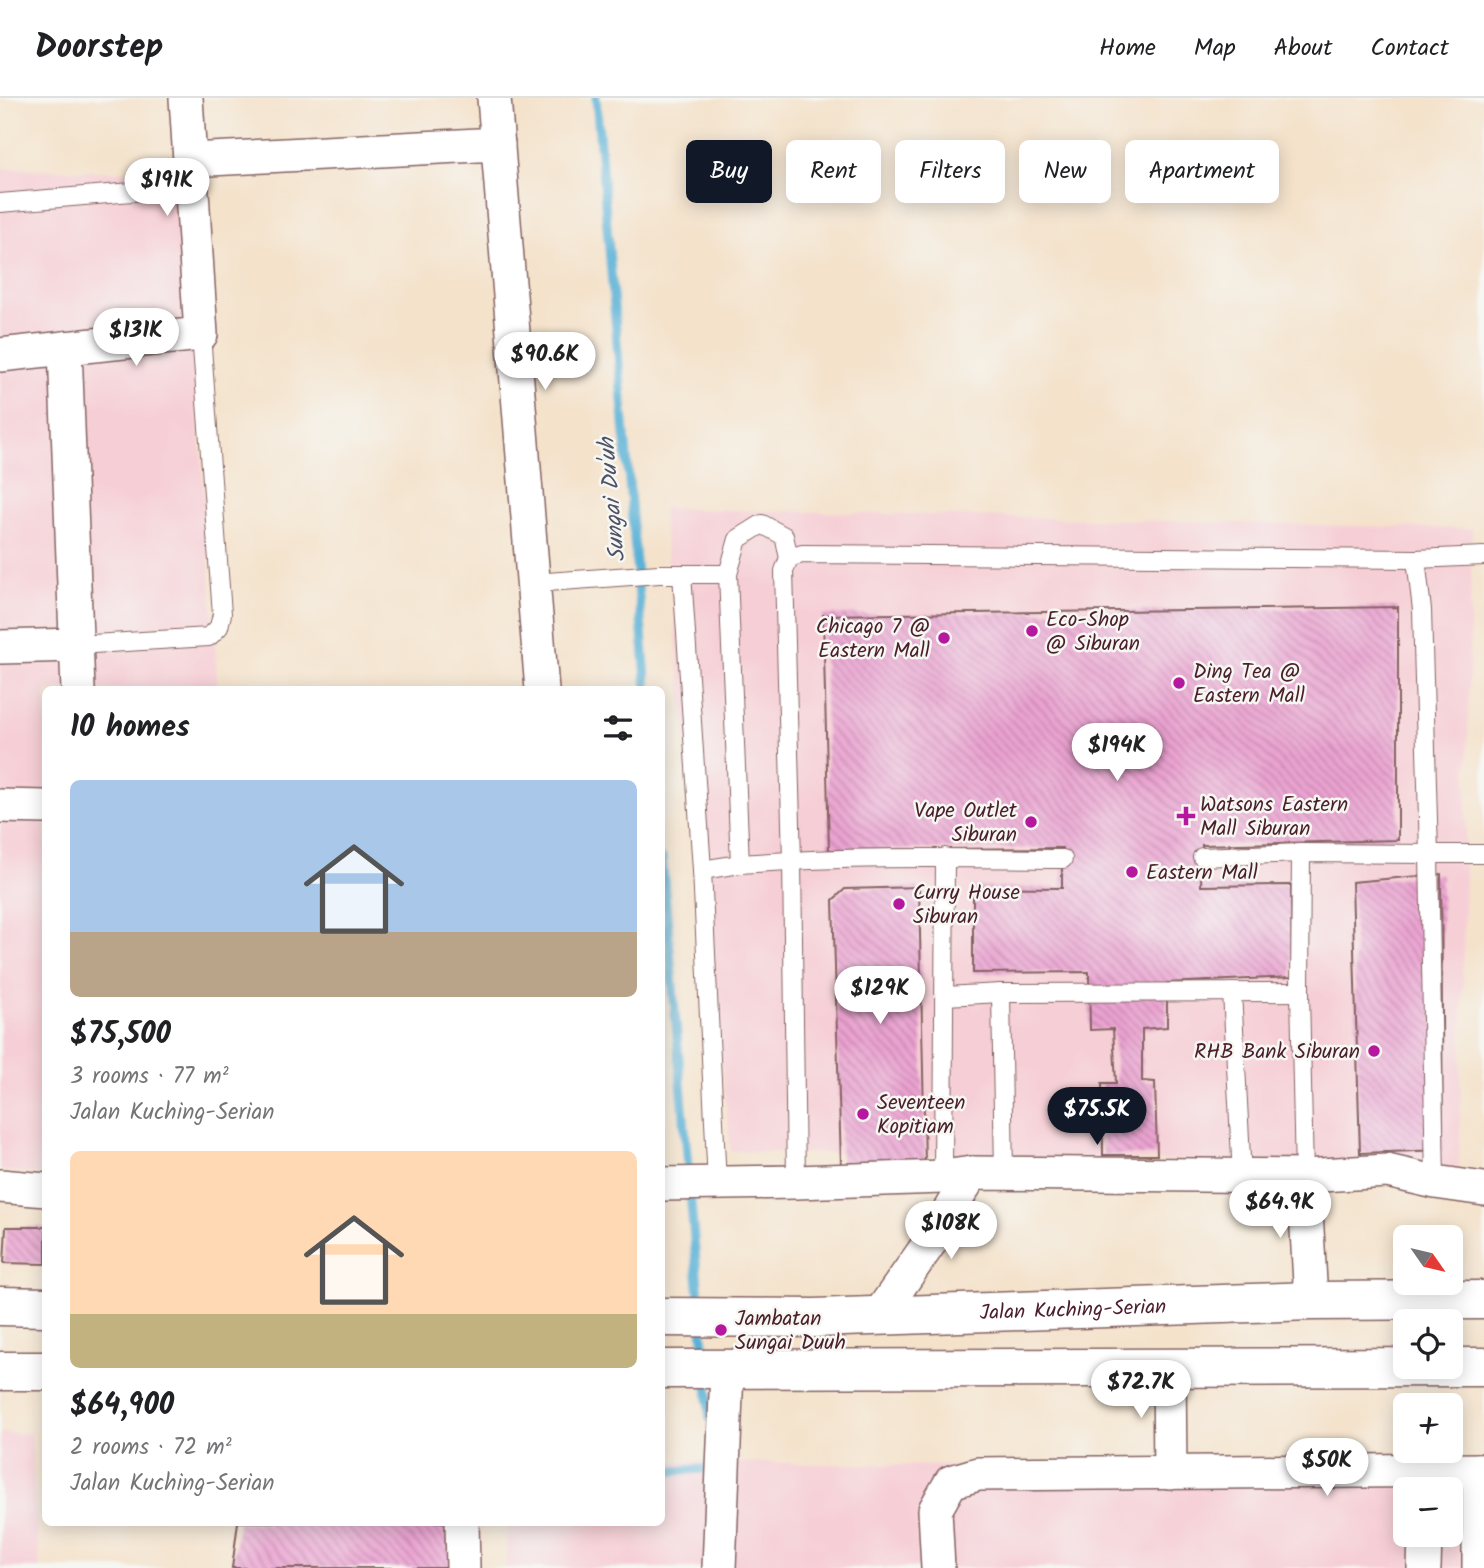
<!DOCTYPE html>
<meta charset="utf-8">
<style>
body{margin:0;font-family:Kalam,sans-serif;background:#f2f2f2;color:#202124;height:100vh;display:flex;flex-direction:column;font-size:26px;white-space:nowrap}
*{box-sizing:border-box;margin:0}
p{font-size:23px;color:#757577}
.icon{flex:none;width:38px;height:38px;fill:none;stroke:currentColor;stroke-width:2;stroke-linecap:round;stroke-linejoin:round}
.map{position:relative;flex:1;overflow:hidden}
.sheet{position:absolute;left:42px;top:588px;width:623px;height:840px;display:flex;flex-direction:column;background:#fff;border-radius:10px;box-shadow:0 4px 18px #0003}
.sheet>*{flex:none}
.guide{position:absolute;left:686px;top:42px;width:665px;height:63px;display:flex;gap:14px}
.needle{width:46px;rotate:124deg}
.fabs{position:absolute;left:1393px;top:1127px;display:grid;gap:14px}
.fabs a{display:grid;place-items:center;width:70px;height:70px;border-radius:10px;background:#fff;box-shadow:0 4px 18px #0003;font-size:35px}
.price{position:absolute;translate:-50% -60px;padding:0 16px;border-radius:24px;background:#fff;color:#222;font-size:23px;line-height:46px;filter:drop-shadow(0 2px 4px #0008)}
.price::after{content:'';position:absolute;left:50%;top:42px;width:21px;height:16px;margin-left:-10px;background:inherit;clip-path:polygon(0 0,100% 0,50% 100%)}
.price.on{background:#111827;color:#fff}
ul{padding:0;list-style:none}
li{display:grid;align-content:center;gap:14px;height:371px;padding:0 28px}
li span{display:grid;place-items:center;height:217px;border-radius:10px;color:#555}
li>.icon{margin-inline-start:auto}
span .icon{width:126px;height:126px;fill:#fffc;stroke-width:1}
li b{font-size:30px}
h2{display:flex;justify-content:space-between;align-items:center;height:84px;padding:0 28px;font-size:30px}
.tag{padding:0 24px;border-radius:10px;background:#fff;box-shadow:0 4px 18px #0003;font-size:24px;line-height:63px}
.tag.on{background:#111827;color:#fff}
header{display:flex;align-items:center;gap:42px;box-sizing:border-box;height:98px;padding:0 35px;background:#fff;border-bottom:2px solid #e0e0e0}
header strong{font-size:33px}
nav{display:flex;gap:38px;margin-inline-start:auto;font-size:24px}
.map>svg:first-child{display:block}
.built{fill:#f6cfd6;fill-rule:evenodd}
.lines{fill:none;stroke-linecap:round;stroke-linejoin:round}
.stream{stroke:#58b1d6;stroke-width:9}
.building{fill:url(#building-back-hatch)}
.service-casing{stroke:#866363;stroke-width:20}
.minor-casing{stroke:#866363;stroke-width:36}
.trunk-casing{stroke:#866363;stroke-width:41}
.service{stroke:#fff;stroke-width:18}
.minor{stroke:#fff;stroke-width:33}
.trunk{stroke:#fff;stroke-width:38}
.poi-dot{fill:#b5179e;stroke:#f6f6f2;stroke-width:2.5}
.labels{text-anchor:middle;stroke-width:5;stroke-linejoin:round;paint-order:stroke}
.poi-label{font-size:21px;fill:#4a1f2b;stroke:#f6f6f2;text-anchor:start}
.street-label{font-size:21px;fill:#4a1f2b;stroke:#f6f6f2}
.water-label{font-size:23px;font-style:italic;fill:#4f5267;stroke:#f6f6f2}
</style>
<header>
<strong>Doorstep</strong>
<nav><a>Home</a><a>Map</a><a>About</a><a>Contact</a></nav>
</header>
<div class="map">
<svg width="1484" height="1470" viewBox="0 0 1484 1470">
<defs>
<pattern id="building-back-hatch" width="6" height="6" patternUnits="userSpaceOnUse" patternTransform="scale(1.75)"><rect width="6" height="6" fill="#eba3d1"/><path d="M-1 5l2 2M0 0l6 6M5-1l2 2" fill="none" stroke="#c084aa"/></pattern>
</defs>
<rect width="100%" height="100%" fill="#f6f6f2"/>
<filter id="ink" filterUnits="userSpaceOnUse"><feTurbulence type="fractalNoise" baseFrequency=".0143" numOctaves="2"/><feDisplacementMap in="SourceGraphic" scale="14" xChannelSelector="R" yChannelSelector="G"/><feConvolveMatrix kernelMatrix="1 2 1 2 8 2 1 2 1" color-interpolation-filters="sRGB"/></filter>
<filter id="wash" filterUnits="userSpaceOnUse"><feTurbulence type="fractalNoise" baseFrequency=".00686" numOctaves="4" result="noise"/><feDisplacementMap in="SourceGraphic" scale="28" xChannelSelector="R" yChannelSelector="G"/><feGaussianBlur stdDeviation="1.57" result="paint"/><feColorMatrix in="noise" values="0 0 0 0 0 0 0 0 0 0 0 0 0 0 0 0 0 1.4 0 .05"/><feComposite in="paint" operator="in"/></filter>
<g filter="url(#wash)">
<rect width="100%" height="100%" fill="#f4e2cb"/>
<g class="built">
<path d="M0,70L181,76L218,591L46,592L45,1077L0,1072Z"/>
<path d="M662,410L1472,431L1459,1069L731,1053Z"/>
<path d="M0,1335H31L40,1470H0Z"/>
<path d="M662,1363L1484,1377V1470H505L507,1425L662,1424ZM1405,1391H1451V1437H1405Z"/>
</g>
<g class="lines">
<g class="stream">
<path d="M596,0L647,592"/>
<path d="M662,760L689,1080"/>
<path d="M690,1093L700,1212"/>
<path d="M702,1229L705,1261"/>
<path d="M706,1278L710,1320"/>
<path d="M662,1374L714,1370V1365"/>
</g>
</g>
<g id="blocks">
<g class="building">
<path d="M1398,509V742L1202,747L1201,788L1291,787L1292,879L1167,885V929L1142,931V983L1155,984L1157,1057H1103L1102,985H1116L1113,931L1090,932L1089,874L973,875V789L1062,790V750L829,752L823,517Z"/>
<path d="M1441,776L1443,1052L1360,1055L1352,784Z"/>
<path d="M919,789L925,1065L841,1066L833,802L845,791Z"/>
<path d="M6,1129H46V1166L4,1165Z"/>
<path d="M238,1424H463V1470H232Z"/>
</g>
</g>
</g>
<g filter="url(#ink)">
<use href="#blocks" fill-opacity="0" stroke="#866363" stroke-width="2"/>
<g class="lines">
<g class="service-casing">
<g id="service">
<path d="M0,105L192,89"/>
<path d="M1416,461L1484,458"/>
<path d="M682,476L702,772"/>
<path d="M728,476L738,441L762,426L784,438L789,460"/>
<path d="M533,485L659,476H728L740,766L702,772L717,1086"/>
<path d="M76,547L209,539L219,529L222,516L201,236"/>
<path d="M1301,755L1300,894L1304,1078"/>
<path d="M740,766C847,758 955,760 1063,761"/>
<path d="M1232,894L1242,1078"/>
<path d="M1001,895L1004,1076"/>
<path d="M945,898L1001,895L1300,894"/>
<path d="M943,1079L945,759"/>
<path d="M796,1084L792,762L784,473L789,460L802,456L1416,461L1422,512L1429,756L1301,755L1202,759"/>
<path d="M1435,1084L1429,756H1484"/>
</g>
</g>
<g class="minor-casing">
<g id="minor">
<path d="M494,0L542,592"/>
<path d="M190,62L498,46"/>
<path d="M65,250L201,236L186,0"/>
<path d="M0,257L65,250L78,592"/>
<path d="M0,549L76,547"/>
<path d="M0,708L46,709"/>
<path d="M1304,1078L1311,1203"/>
<path d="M662,1086L796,1084L943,1079L972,1075L1304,1078L1387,1073L1435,1084L1484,1091"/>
<path d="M0,1088L46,1092"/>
<path d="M879,1217L933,1140L972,1075"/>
<path d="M1169,1270L1170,1375"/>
<path d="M462,1424L463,1470"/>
<path d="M719,1470L727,1272"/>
<path d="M938,1470L935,1412L951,1384L978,1376L1484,1372"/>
<path d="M1424,1470L1425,1437"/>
<path d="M1479,1470V1372"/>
</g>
</g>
<g class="trunk-casing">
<g id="trunk">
<path d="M0,1208L46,1209"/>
<path id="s1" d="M662,1219L814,1220L1311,1203L1484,1202"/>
<path d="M662,1271L1484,1269"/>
<path d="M0,1273H46"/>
</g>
</g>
<use href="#service" class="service"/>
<use href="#minor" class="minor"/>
<use href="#trunk" class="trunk"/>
</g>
</g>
<g class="poi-dot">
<circle cx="1032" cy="533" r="7"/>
<circle cx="944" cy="540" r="7"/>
<circle cx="1179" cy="585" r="7"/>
<path d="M1182.5 707.5h7v7h7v7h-7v7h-7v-7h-7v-7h7z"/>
<circle cx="1031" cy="724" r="7"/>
<circle cx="1132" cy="774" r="7"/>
<circle cx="899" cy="806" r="7"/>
<circle cx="1374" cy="953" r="7"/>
<circle cx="863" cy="1016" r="7"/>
<circle cx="721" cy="1232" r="7"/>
</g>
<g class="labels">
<g class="poi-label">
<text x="1046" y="528">Eco-Shop<tspan x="1046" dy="24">@ Siburan</tspan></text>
<text x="930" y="535" text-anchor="end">Chicago 7 @<tspan x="930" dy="24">Eastern Mall</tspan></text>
<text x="1193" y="580">Ding Tea @<tspan x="1193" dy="24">Eastern Mall</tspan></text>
<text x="1200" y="713">Watsons Eastern<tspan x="1200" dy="24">Mall Siburan</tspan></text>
<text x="1017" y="719" text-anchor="end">Vape Outlet<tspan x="1017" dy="24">Siburan</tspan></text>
<text x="1146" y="781">Eastern Mall</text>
<text x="913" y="801">Curry House<tspan x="913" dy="24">Siburan</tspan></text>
<text x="1360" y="960" text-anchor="end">RHB Bank Siburan</text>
<text x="877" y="1011">Seventeen<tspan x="877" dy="24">Kopitiam</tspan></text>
<text x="735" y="1227">Jambatan<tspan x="735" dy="24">Sungai Duuh</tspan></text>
</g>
<g class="street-label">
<text dy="7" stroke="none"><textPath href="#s1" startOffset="411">Jalan Kuching-Serian</textPath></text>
</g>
<g class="water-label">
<text transform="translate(611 402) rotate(-95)" y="8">Sungai Du'uh</text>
</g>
</g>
</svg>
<div class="fabs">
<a><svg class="needle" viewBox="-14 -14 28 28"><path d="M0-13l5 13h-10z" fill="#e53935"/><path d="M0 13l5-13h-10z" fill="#757577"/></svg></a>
<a><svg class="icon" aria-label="locate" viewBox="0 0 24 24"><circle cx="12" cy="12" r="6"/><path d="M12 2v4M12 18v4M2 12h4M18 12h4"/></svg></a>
<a>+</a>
<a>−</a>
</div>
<b class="price" style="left:167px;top:120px">$191K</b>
<b class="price" style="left:136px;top:270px">$131K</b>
<b class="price" style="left:545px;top:294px">$90.6K</b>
<b class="price" style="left:1117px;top:685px">$194K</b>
<b class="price" style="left:880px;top:928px">$129K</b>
<b class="price on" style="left:1097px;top:1049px">$75.5K</b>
<b class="price" style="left:1280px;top:1142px">$64.9K</b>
<b class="price" style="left:951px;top:1163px">$108K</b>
<b class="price" style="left:1141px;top:1322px">$72.7K</b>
<b class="price" style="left:1327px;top:1400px">$50K</b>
<div class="guide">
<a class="tag on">Buy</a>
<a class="tag">Rent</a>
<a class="tag">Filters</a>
<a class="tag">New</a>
<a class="tag">Apartment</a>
</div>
<section class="sheet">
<h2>10 homes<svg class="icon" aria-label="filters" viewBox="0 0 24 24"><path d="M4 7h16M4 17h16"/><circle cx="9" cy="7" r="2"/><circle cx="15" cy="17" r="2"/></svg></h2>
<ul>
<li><span style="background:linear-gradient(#a9c7e8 70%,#b9a48a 0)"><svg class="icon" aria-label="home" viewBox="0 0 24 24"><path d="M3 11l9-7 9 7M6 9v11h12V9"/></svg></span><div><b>$75,500</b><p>3 rooms · 77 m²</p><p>Jalan Kuching-Serian</p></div></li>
<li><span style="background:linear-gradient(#ffd9b3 75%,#c2b280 0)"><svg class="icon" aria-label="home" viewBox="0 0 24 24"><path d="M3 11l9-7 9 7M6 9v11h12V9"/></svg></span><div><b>$64,900</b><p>2 rooms · 72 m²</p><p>Jalan Kuching-Serian</p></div></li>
</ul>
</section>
</div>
